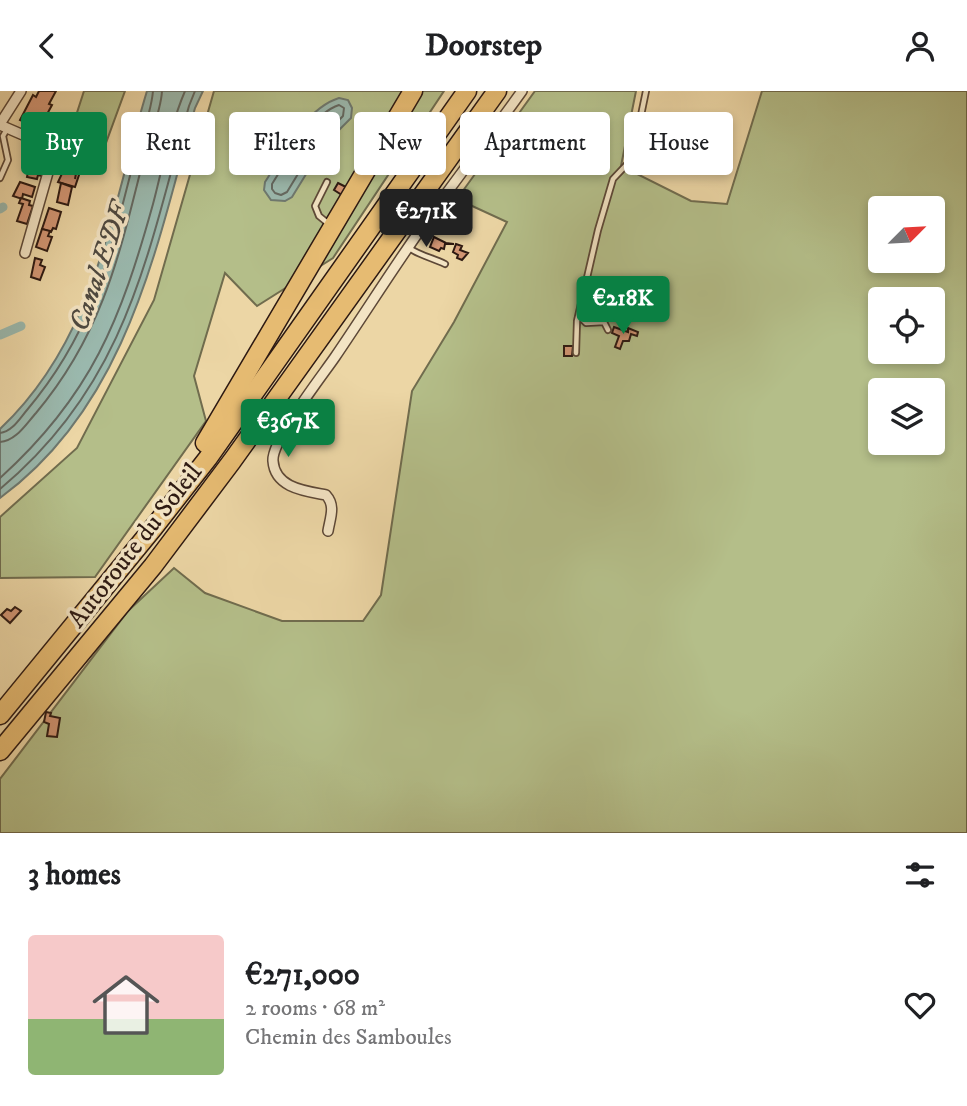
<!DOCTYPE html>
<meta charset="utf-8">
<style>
body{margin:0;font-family:"IM FELL DW Pica",serif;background:#f2f2f2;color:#202124;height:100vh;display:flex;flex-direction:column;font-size:26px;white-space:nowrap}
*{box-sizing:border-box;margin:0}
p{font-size:23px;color:#757577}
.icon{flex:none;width:38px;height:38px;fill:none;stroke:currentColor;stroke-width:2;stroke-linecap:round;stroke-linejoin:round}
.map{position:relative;height:742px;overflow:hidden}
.drawer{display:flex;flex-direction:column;background:#fff;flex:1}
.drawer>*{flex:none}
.banner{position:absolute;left:21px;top:21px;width:926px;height:63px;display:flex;gap:14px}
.needle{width:46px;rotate:66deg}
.fabs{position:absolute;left:868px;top:105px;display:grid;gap:14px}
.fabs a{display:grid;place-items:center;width:77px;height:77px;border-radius:7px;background:#fff;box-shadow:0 4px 10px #0003;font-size:35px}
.price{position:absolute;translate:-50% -60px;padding:0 16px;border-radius:7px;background:#0b8043;color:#fff;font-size:23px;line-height:46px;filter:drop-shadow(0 2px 4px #0008)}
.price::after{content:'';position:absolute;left:50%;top:42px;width:21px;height:16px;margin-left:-10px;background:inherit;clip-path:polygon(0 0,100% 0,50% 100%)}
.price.on{background:#222;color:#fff}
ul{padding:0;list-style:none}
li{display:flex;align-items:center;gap:21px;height:175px;padding:0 28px}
li span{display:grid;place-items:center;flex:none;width:196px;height:140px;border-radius:7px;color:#555}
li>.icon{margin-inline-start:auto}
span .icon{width:84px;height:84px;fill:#fffc;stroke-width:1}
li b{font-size:30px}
h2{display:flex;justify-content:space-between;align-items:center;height:84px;padding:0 28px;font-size:30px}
.pill{padding:0 24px;border-radius:7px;background:#fff;box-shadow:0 4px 10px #0003;font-size:24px;line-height:63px}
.pill.on{background:#0b8043;color:#fff}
header{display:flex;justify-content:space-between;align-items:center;height:91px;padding:0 28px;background:#fff;font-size:32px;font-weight:800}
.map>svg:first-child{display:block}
.green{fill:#b4be89;stroke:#706c4e;stroke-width:2;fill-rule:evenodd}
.water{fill:#9ab8ad;stroke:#6e786f;stroke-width:2}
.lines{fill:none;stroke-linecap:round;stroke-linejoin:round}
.shore{stroke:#646860;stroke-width:2}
.canal{stroke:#9ab8ad;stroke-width:9}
.building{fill:#d39674;stroke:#2d1912;stroke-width:2}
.service-casing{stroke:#5d4837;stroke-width:8}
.minor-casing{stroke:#5d4837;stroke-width:12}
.motorway-casing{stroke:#2d1912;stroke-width:21}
.service{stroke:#f3e4c4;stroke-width:4.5}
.minor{stroke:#f3e4c4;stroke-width:9}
.motorway{stroke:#e6bb72;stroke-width:18}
.labels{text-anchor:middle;stroke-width:7;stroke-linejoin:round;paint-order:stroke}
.street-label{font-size:26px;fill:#2d1912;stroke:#f3e4c4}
.water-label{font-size:28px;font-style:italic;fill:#4e4940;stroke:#f3e4c4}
</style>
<header><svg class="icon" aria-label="back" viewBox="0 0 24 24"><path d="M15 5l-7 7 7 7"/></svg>Doorstep<svg class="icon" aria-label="person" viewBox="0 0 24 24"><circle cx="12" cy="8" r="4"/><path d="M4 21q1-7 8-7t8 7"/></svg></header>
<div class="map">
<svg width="967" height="742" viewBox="0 0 967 742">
<rect width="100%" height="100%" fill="#ecd6a5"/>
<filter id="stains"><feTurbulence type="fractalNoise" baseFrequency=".00286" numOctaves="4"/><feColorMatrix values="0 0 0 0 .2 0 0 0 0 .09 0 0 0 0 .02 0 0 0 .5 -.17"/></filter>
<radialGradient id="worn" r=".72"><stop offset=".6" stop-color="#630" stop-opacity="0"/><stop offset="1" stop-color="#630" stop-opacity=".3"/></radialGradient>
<g class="green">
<path d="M84,0H125L103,60L90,68L75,58L56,60L52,52L53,49L72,37Z"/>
<path d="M214,0H444L333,167L257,215L225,182L194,285L206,330L95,486L0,487V426L77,357L154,209Z"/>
<path d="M535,0H636L621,75L691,110L727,113L762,0H967V742H0V688L128,520L174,477L205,502L282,530H363L381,504L412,300L454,231L507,131L457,108ZM880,117H933V170H880ZM880,208H933V261H880ZM880,299H933V352H880Z"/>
</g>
<g class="water">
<path d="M147,0H203L195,17C156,158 127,314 0,407V338C97,246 110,121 147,0Z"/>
<path d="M339,7L348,9L352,17L351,27L324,54L292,106L285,110L271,109L264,99L265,91C283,63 306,17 339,7Z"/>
</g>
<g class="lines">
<g class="shore">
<path d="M339,14L344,17L343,25L318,50L287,101L281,104L275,102L272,98V93C287,70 311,23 339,14Z"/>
<path d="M0,342C12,341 20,327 27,319C92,242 108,171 132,77C139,53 151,24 153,0"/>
<path d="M0,351C16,350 26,333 36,322C104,241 120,161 145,62C151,42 161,20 162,0"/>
<path d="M0,387C92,304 121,228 153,113C163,75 170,35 185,0"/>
<path d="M0,398C127,292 147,165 189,15L195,0"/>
</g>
<g class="canal">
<path d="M0,118L3,116"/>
<path d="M0,244L21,235"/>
</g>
</g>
<g class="building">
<path d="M39,0H56L49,13L52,14L39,38L32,35L30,40L24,37L27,32L20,29L33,4L36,6Z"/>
<path d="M33,64L37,65L31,82L25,80L27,74L29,75Z"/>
<path d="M37,65L48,68L42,85L38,84L37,88L27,86L28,81L31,82Z"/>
<path d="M66,74L77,77L75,88L77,77L81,78L75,96L58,91Z"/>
<path d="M20,91L35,96L32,106L23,103L22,108L13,105Z"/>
<path d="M61,92L72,96L68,114L57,111Z"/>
<path d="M338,92L346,96L342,104L334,99Z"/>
<path d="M21,107L30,110L29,114L33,115L27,133L17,130L23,113L19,112Z"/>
<path d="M49,117L61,121L56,138L53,137L51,141L42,138Z"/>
<path d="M42,138L50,140L48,145L52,146L47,160L36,156Z"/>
<path d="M434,146L446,152L454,153H445L444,158L441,157L439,160L430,156Z"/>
<path d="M456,153L462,155L460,159L468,162L462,169L457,167L458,164L453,161Z"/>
<path d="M35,167L42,169L40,174L45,176L40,189L31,186Z"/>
<path d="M614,236L628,241V237L638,241L637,245L631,243L629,250H623L620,258L615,256L619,245L612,242Z"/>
<path d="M564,255H573L572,265H564Z"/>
<path d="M15,516L21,520L10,532L1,524L7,518L11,520Z"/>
<path d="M46,621L51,622L50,625L60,627L57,646L47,645L49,633L44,631Z"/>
</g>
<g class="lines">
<g class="service-casing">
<g id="service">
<path d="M0,87L8,69L3,45L7,38"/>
<path d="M327,91L315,115L319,125L330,134"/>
<path d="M409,157C421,165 433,167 445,173"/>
<path d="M579,225L586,232L604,231L608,239"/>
<path d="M576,262L577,230L598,139L613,88L632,68L646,0"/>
</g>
</g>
<g class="minor-casing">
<g id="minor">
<path d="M0,33L21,0"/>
<path d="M0,34L44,53L53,64L25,162"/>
<path d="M328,440C330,427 336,415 326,404C305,400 275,397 273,370C271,350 322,285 335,266C367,219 397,171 430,125C460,83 492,42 522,0"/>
</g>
</g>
<g class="motorway-casing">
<g id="motorway">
<path d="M205,352L413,0"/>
<path d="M0,624L154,436L208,367L467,0"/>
<path d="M0,660L153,475L232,370L497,0"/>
</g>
</g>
<use href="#service" class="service"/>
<use href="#minor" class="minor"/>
<use href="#motorway" class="motorway"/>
</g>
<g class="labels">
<g class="street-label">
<text transform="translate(134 454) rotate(-52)" y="9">Autoroute du Soleil</text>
</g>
<g class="water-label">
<text transform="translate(98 176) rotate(-71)" y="10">Canal EDF</text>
</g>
</g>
<rect width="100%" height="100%" filter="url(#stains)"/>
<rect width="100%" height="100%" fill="url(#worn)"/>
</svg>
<div class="fabs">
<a><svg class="needle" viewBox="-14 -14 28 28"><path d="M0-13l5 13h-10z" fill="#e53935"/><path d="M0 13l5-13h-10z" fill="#757577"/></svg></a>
<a><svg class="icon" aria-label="locate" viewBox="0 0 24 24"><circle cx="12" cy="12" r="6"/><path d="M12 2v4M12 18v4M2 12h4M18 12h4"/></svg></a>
<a><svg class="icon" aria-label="layers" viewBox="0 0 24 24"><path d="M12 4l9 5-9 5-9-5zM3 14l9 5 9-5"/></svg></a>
</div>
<b class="price on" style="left:426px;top:158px">€271K</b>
<b class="price" style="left:623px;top:245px">€218K</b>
<b class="price" style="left:288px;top:368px">€367K</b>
<div class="banner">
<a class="pill on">Buy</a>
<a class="pill">Rent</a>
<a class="pill">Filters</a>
<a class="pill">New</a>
<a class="pill">Apartment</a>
<a class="pill">House</a>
</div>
</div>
<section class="drawer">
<h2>3 homes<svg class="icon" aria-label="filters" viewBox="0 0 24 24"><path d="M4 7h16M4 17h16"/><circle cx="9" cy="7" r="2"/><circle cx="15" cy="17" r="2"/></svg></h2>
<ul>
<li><span style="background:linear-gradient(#f6c9c9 60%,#8fb573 0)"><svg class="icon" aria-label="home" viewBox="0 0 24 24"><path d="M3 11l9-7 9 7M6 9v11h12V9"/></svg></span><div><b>€271,000</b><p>2 rooms · 68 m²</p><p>Chemin des Samboules</p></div><svg class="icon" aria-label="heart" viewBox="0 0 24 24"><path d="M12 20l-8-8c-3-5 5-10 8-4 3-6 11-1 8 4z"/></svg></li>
</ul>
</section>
